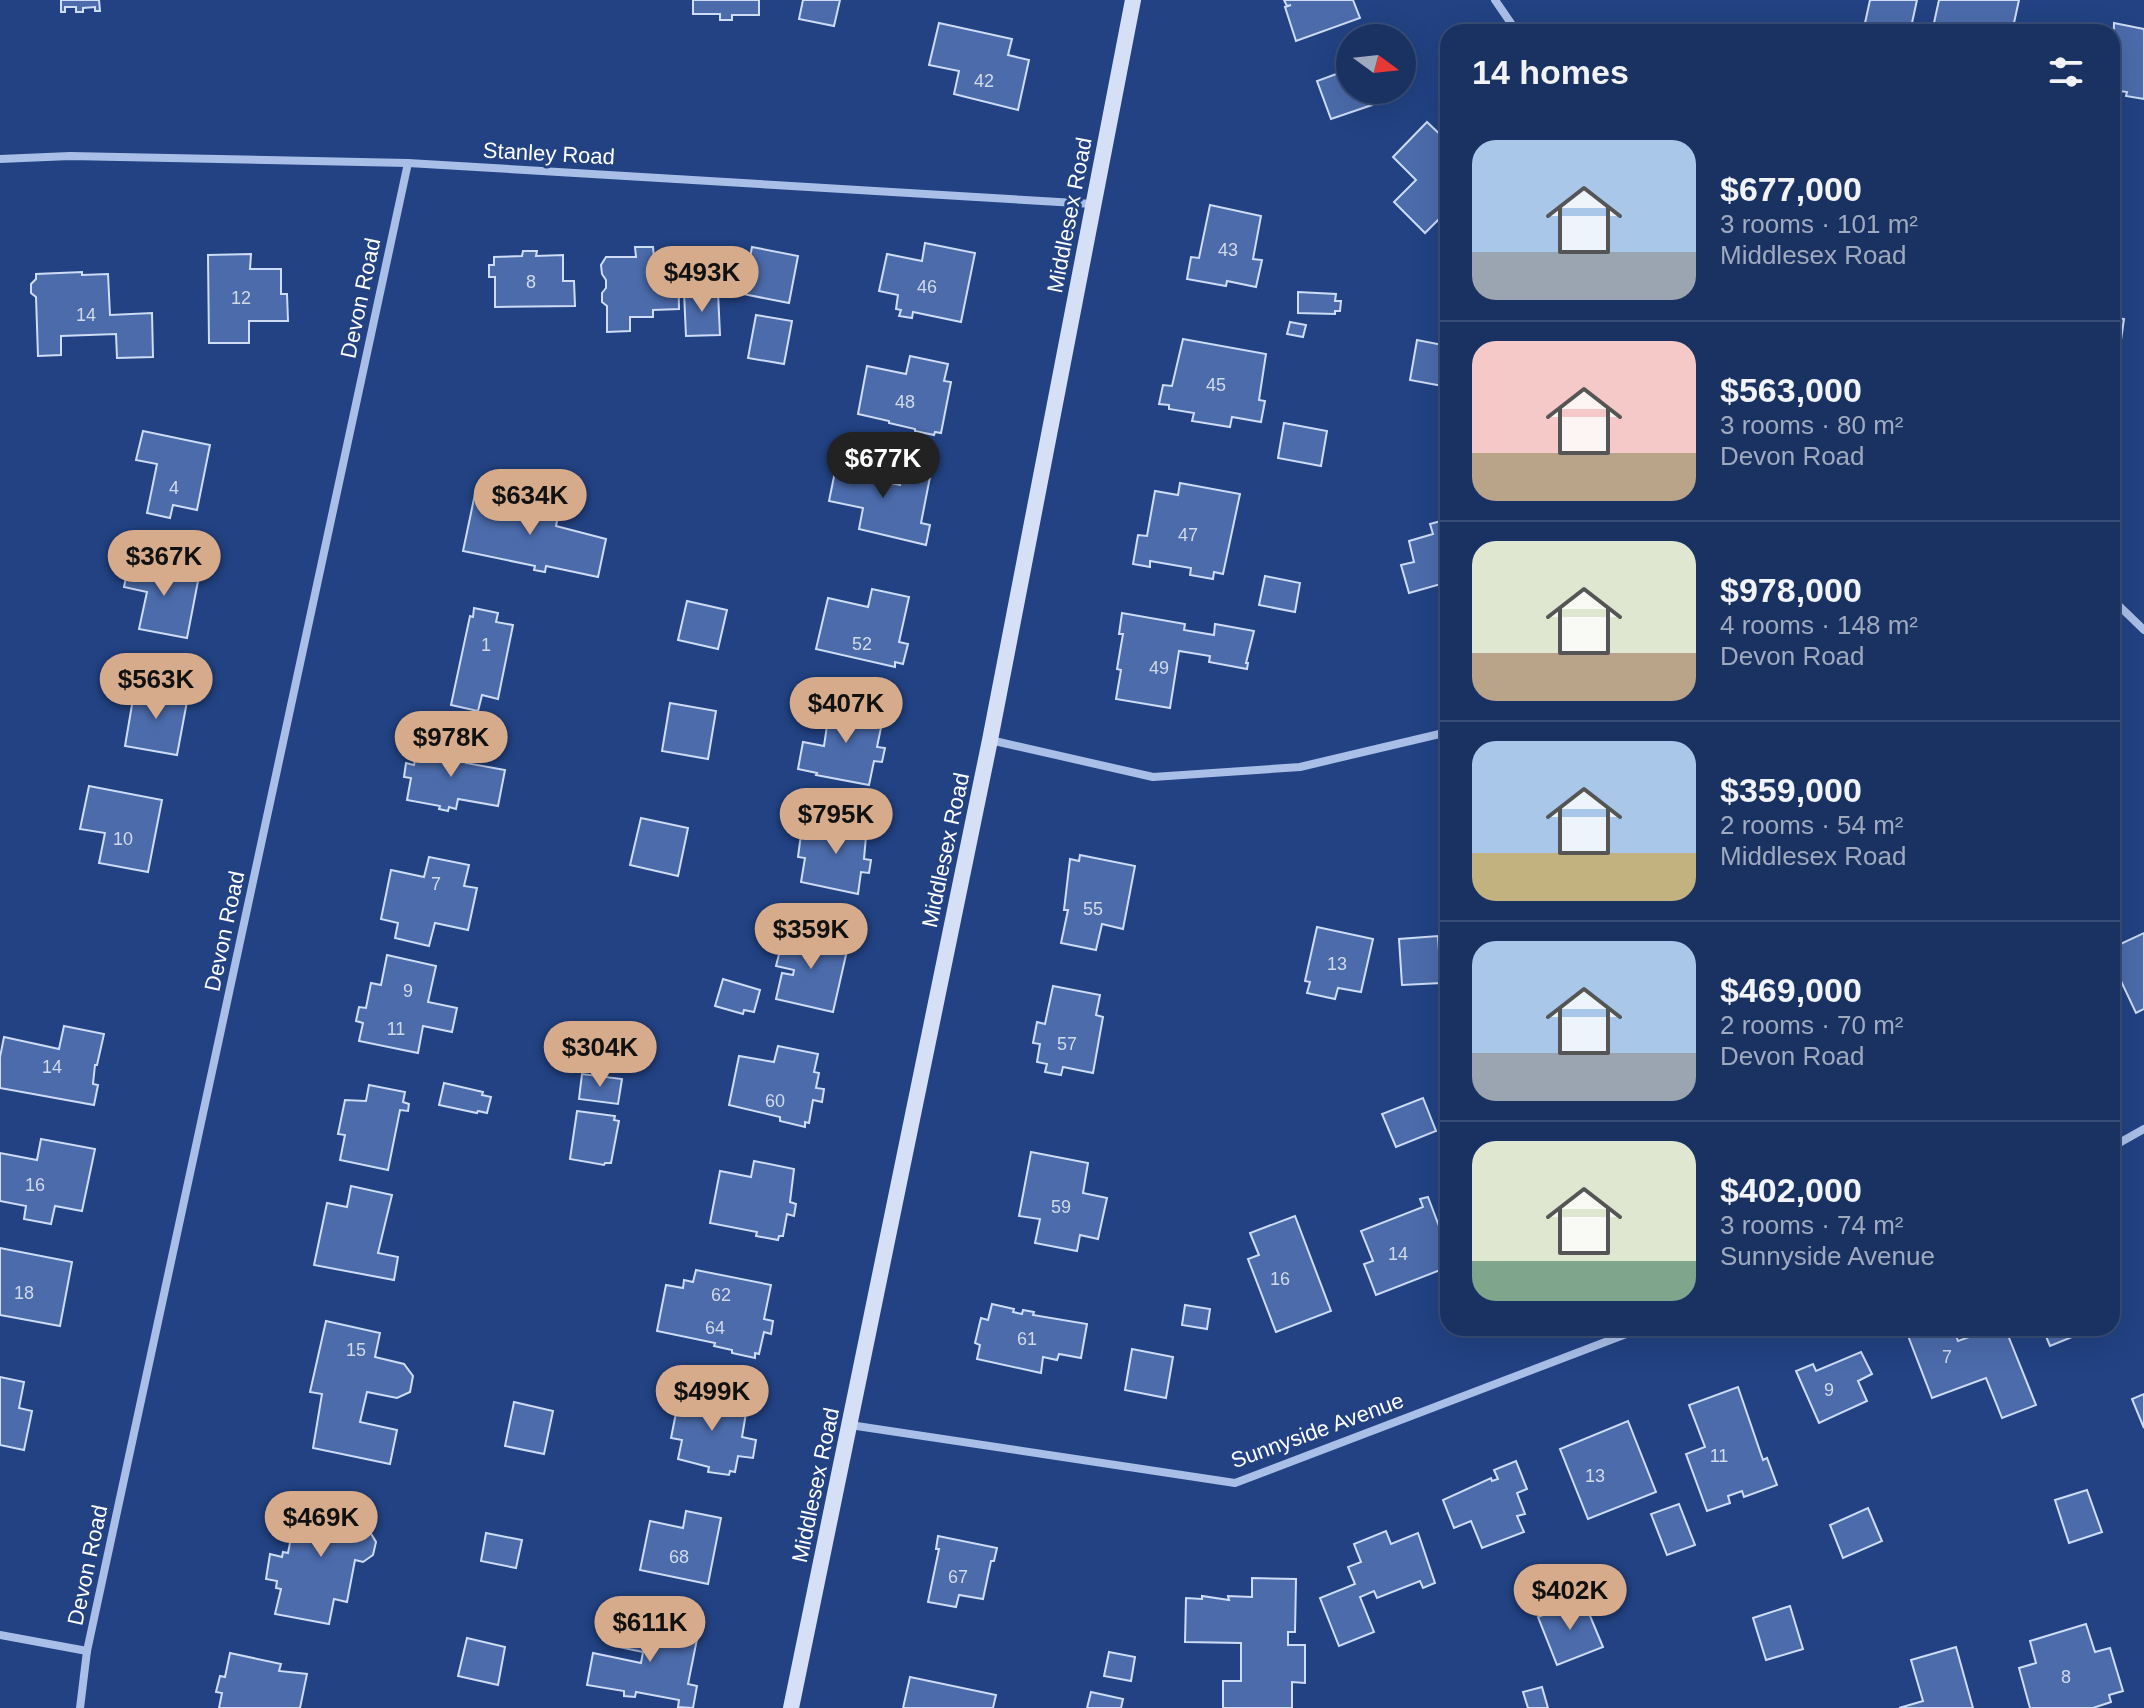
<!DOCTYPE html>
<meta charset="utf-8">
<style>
body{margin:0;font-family:Arial,sans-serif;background:#233a68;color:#f1f3f6;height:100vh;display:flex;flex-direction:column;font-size:30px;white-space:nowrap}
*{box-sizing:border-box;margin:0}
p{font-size:26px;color:#9faabe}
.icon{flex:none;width:44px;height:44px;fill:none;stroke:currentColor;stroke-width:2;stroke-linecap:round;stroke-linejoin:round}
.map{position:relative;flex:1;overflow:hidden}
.side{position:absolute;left:1440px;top:24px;width:680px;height:1312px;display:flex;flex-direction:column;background:#1a3262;border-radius:24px;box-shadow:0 8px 32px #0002,0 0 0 2px #384d77}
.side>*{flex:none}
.needle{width:52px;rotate:105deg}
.controls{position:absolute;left:1336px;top:24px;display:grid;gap:16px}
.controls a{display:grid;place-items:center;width:80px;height:80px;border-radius:50%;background:#1a3262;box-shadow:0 8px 32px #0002,0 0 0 2px #384d77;font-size:40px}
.price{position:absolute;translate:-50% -68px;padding:0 18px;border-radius:28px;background:#d6ab8b;color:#111;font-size:26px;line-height:52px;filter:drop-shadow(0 2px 4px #0008)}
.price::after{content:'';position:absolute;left:50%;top:48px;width:24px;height:18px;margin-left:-12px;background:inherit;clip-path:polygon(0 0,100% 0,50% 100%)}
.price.active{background:#222;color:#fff}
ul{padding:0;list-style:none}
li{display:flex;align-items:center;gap:24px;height:200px;padding:0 32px}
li+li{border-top:2px solid #384d77}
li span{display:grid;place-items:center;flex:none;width:224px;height:160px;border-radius:24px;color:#555}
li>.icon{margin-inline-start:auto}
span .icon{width:96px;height:96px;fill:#fffc;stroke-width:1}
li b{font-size:34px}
h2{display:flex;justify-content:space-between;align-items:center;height:96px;padding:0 32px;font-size:34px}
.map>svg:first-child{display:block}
.building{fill:#4b6bab;stroke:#cedcf6;stroke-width:2}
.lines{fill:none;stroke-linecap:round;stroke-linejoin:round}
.street{stroke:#aabfe8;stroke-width:8}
.secondary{stroke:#d5e0f7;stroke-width:16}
.labels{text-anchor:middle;stroke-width:6;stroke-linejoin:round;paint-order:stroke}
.number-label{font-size:18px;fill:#d2daea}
.street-label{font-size:22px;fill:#fff;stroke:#224283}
</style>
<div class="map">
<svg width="2144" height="1708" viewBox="0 0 2144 1708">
<rect width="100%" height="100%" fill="#224283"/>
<g class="building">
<path d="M61,0H99L100,11H95V7L83,8V12H76V7H65V12H61Z"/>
<path d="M693,0H759V15H732V20H720V14H693Z"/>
<path d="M803,0H840L834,26L799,19Z"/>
<path d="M1284,0H1353L1360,18L1296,41L1285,7L1291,5L1287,6Z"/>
<path d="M1870,0H1917L1910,32H1863Z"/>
<path d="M1939,0H2019L2012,32H1932Z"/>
<path d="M939,23L1012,39L1008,55L1029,60L1018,110L954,94L959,71L929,65Z"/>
<path d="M2114,23L2144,29V99L2126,96L2127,92L2112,90Z"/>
<path d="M1350,69V90H1367L1372,105L1331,119L1317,81Z"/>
<path d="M1427,122L1448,142V201L1443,206L1448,210L1425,233L1394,202L1416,180L1393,157Z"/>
<path d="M1210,205L1261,216L1253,259L1262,260L1256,287L1227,281L1226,286L1187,279L1191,257L1199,258Z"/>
<path d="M925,243L975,253L961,322L913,312L912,318L899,316L901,310L896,309L898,295L879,291L887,254L922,261Z"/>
<path d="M635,247H653L654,257H678L679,309L653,310V317H630V331L607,332V306L602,302V293L606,288V280L602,274L601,265L606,257H636Z"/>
<path d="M752,247L798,256L789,303L743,294Z"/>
<path d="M523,251H537L536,256L563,255V281H574L575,306L495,307V277H489V265H494V257L522,256Z"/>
<path d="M251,254L250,269H281V294H287L288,321H249V343H209L208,255Z"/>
<path d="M82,272V275L108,274L110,315L152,313L153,357L117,358L116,334L61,336V355L38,356L36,297L31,293V284L36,279V274Z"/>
<path d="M684,292H718L720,335L686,336Z"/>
<path d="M1298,292L1336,294L1335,301H1341L1340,311H1335V314L1298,313Z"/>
<path d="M756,315L792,321L784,364L748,358Z"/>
<path d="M2112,317L2124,319L2113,396H2112Z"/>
<path d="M1290,322L1306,325L1303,337L1287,334Z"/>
<path d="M1183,339L1266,354L1259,400L1265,401L1261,422L1232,417L1230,427L1192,421L1194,413L1169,409V405L1159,404L1163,385L1172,386Z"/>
<path d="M1417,340L1448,346V387L1410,380Z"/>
<path d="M910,356L948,364L944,381L951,382L941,433L935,432L934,435L915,431V429L889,423V421L858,414L867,366L906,374Z"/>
<path d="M1284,423L1327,431L1321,466L1278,458Z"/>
<path d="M143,431L210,445L197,510L173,505L170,518L147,513L157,464L136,460Z"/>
<path d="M838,457L884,467L881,481L900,485L902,471L930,477L921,523L930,525L926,545L859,529L863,508L829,501Z"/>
<path d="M1180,483L1240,494L1223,574L1214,572L1213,579L1190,575L1191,568L1150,561V567L1133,564L1138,535L1147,536L1155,491L1178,495Z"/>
<path d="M475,494L559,511L556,526L606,539L598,577L546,566L545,572L534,570L535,566L463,551Z"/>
<path d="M1448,519V582L1409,593L1401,565L1414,562L1409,541L1433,534L1430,524Z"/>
<path d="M129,562L199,576L187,638L139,629L147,592L124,587Z"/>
<path d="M1265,576L1300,583L1295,612L1259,605Z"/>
<path d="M872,589L909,597L899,642L908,644L903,664L895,662V667L816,649L828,598L868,607Z"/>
<path d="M687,601L727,610L718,649L678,640Z"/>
<path d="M474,608L498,613L496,622L513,625L498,699L482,695L478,711L451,705L470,616L473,617Z"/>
<path d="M1122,613L1185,624L1184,630L1214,635L1215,624L1254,631L1246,663H1248L1247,669L1209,662L1210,656L1179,651L1170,708L1116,699L1121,670L1117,669L1123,634H1119Z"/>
<path d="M135,687L188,696L177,755L125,746Z"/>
<path d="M832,702L884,713L877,747L885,748L882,762L874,761L869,785L816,775L817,773L798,769L803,742L824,746L828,719L820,718L822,708L830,709Z"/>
<path d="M670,703L716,711L708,759L662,751Z"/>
<path d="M418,742L467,752L466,763L505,770L498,806L458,799L456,809L449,807L448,811L439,809L440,806L407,800L411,778L404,777L406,763L414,765Z"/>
<path d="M89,786L162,800L148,872L99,863L105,833L80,829Z"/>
<path d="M641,818L688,828L678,876L630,865Z"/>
<path d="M827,818L867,825L864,859L871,860L869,873L861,872L858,894L801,882L805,858L798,857L801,834L820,838V835L824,836Z"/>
<path d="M1080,855L1135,866L1123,929L1102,924L1096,950L1061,943L1068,910H1064L1070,859L1079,861Z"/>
<path d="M429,857L469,865L464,886L477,888L468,930L435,923L429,946L395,938L398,923L381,919L391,870L424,877Z"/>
<path d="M1317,927L1373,939L1361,992L1338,988L1335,999L1307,993L1310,982L1305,981Z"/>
<path d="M785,931L848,946L833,1012L776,999L782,973L793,975L794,970L776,966Z"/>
<path d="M2144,933V1009L2136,1013L2112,962V948Z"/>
<path d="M1438,936L1441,983L1402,985L1399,939Z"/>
<path d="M387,955L436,966L428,1002L457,1008L452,1032L423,1026L418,1053L359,1041L363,1023L356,1021L359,1007L366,1008L371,983L381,985Z"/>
<path d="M723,979L760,990L754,1012L744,1010L743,1014L715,1006Z"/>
<path d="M1053,986L1100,995L1096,1015L1103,1017L1093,1073L1063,1067L1061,1075L1045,1072L1047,1064L1037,1062L1040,1044L1033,1043L1037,1022L1045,1024Z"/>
<path d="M64,1026L104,1034L97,1065H95L93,1084L98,1085L94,1105L0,1088V1057L4,1037L59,1049Z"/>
<path d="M778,1046L818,1054L814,1072L819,1073L816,1088L824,1089L822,1102L813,1100L809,1123L805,1122V1127L780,1121V1117L729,1105L739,1056L774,1062Z"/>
<path d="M582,1074L622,1079L618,1104L579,1099Z"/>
<path d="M444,1083L483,1092L482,1095L491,1097L487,1113L478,1111L477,1113L439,1105Z"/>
<path d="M369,1085L405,1092L403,1102L409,1104L408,1111L400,1110L388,1170L340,1160L345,1135L338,1134L345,1100L366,1101Z"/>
<path d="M1423,1098L1436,1131L1396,1147L1382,1114Z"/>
<path d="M577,1111L615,1116L614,1120L619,1121L611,1163H605L604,1165L570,1159Z"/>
<path d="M41,1139L95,1149L82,1211L55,1206L51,1224L24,1219L26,1206L0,1201V1153L37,1160Z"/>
<path d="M1031,1152L1088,1163L1083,1193L1107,1198L1098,1239L1080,1235L1077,1251L1035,1243L1040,1219L1019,1216Z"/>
<path d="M754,1161L794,1169L790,1202L796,1204L794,1216L787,1214L783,1236H779L778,1240L756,1236L757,1232L710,1223L720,1171L751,1177Z"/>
<path d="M351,1186L392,1195L378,1253L398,1257L394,1280L314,1265L327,1203L347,1207Z"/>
<path d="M1428,1197L1448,1250V1267L1376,1295L1364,1264L1373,1261L1361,1231L1423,1207L1420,1199Z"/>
<path d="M1295,1216L1331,1311L1276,1332L1248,1259L1259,1255L1250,1233Z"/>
<path d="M0,1248L72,1262L60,1326L0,1315Z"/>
<path d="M696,1270L771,1285L764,1319L773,1321L771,1334L764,1332L759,1354L755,1353V1358L732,1353V1350L714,1346L715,1343L657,1331L666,1285L683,1288L684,1280L693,1282Z"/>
<path d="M992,1304L1014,1309L1013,1312L1022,1314L1023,1310L1034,1312L1033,1315L1087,1324L1081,1358L1059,1354L1057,1360L1043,1357L1041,1373L977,1359L980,1345L975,1343L981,1318L988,1320Z"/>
<path d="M1185,1305L1210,1309L1207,1329L1182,1325Z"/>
<path d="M326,1321L380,1333L375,1357L404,1364L413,1376L410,1392L397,1398L367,1392L360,1422L397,1430L390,1464L313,1448L322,1394L310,1392Z"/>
<path d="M1905,1328H1953L1958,1341L1994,1328H2005L2036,1405L2002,1418L1986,1378L1932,1398Z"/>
<path d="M2050,1328H2080L2082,1333L2050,1346L2045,1334L2051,1332Z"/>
<path d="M1132,1349L1173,1357L1166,1398L1125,1390Z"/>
<path d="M1861,1352L1872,1374L1858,1381L1867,1401L1819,1423L1796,1371L1813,1364L1816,1371Z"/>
<path d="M0,1377L24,1382L19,1408L32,1411L24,1450L0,1445Z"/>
<path d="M1738,1387L1763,1460L1767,1458L1777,1485L1744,1497L1742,1491L1728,1496L1730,1503L1707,1511L1686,1454L1705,1447L1689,1405Z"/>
<path d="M680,1393L747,1407L742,1437L756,1440L753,1458L738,1456L735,1472L730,1471L729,1475L708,1472L709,1467L678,1459L682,1440L671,1438Z"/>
<path d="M2144,1394V1428L2132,1399Z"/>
<path d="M514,1402L553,1411L544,1454L505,1446Z"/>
<path d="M1628,1421L1656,1492L1588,1519L1560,1449Z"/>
<path d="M1516,1461L1527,1489L1517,1493L1525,1514L1517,1516L1524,1532L1482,1548L1471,1521L1454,1528L1443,1500L1491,1478L1492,1481L1498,1479L1494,1470Z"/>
<path d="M2087,1490L2102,1532L2069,1543L2055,1500Z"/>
<path d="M327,1493L368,1501L361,1530L370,1532L376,1542L373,1555L363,1562L355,1560L347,1602L334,1599L329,1624L275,1614L281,1589L276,1588L277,1581L266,1579L270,1554L282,1557L283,1552L288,1553L296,1512L322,1517Z"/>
<path d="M1679,1504L1695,1545L1667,1555L1651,1514Z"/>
<path d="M1868,1508L1882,1541L1843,1558L1830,1525Z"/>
<path d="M686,1511L721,1518L708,1584L640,1570L650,1521L683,1528Z"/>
<path d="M1386,1531L1391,1544L1418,1533L1435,1583L1423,1588L1420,1581L1377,1598L1374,1591L1360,1597L1374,1632L1339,1646L1320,1598L1355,1584L1348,1567L1361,1562L1354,1544Z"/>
<path d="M486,1533L522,1540L516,1568L481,1561Z"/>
<path d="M938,1536L997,1548L994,1561H991L983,1599L959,1595L956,1607L928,1602L939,1549H936Z"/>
<path d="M1252,1578L1296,1579L1295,1632H1288V1645H1305V1683L1292,1682V1708H1223V1681H1241V1643L1185,1642L1186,1598L1202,1599V1596L1229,1600L1228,1596L1252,1597Z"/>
<path d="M1583,1599L1603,1647L1557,1665L1538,1617Z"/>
<path d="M1790,1606L1803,1649L1766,1660L1753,1618Z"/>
<path d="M625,1620L698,1634L688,1684L697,1686L693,1708L678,1707L679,1700L636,1692L635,1697L624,1696V1691L587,1685L593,1653L641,1663L643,1652L619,1647Z"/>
<path d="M2086,1624L2095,1652L2110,1648L2123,1691L2109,1695L2111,1702L2093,1708H2030L2019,1668L2036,1663L2030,1641Z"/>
<path d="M467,1638L505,1647L498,1685L458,1676Z"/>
<path d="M1956,1647L1973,1708H1899L1923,1701L1911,1660Z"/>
<path d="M1109,1652L1135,1657L1131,1681L1104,1676Z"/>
<path d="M230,1653L281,1664L279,1671L307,1674L300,1708H219L222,1693L216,1692L220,1676L225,1677Z"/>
<path d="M910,1677L996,1695L993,1708H903Z"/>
<path d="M1542,1687L1548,1708H1528L1523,1692Z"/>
<path d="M1091,1692L1123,1699L1121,1708H1087Z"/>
</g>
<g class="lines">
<g class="street">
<path d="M1495,0L1517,32"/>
<path d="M0,159L70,156L408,163L1093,204"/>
<path d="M2112,599L2144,630"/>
<path d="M990,740L1153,777L1300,767L1448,732"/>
<path d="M2112,1147L2144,1129"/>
<path d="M850,1425L1235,1483L1642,1328"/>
<path d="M0,1635L87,1651"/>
<path d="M80,1708L87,1651L408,163"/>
</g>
<path class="secondary" d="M791,1708L990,740L1133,0"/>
</g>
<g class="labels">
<g class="number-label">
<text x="984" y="87">42</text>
<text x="1228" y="256">43</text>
<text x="531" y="288">8</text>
<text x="927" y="293">46</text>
<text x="241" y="304">12</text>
<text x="86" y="321">14</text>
<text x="1216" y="391">45</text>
<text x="905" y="408">48</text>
<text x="174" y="494">4</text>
<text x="1188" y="541">47</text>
<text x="862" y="650">52</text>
<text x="486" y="651">1</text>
<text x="1159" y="674">49</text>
<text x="123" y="845">10</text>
<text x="436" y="890">7</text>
<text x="1093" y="915">55</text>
<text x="1337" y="970">13</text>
<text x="408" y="997">9</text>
<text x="396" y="1035">11</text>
<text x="1067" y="1050">57</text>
<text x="52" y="1073">14</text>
<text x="775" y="1107">60</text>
<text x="35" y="1191">16</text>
<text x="1061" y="1213">59</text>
<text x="1398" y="1260">14</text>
<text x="1280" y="1285">16</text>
<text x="24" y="1299">18</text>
<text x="721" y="1301">62</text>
<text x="715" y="1334">64</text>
<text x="1027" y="1345">61</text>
<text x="356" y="1356">15</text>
<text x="1947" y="1363">7</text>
<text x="1829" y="1396">9</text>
<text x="1719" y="1462">11</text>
<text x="1595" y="1482">13</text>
<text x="679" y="1563">68</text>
<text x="958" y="1583">67</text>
<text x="2066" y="1683">8</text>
</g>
<g class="street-label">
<text transform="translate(549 153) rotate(3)" y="8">Stanley Road</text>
<text transform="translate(1069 215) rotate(-79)" y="8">Middlesex Road</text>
<text transform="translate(360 298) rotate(-78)" y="8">Devon Road</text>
<text transform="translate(945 850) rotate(-78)" y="8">Middlesex Road</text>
<text transform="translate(224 931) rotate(-78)" y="8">Devon Road</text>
<text transform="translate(1317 1430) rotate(-20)" y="8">Sunnyside Avenue</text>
<text transform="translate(815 1485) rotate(-78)" y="8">Middlesex Road</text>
<text transform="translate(87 1565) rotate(-78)" y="8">Devon Road</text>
</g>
</g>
</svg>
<div class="controls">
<a><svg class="needle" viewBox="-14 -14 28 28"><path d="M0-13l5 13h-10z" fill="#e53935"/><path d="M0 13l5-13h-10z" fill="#9faabe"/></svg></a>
</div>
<b class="price" style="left:702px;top:314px">$493K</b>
<b class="price active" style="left:883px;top:500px">$677K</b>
<b class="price" style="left:530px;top:537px">$634K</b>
<b class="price" style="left:164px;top:598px">$367K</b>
<b class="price" style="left:156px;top:721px">$563K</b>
<b class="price" style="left:846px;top:745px">$407K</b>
<b class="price" style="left:451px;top:779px">$978K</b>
<b class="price" style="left:836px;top:856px">$795K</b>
<b class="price" style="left:811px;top:971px">$359K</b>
<b class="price" style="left:600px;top:1089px">$304K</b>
<b class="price" style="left:712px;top:1433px">$499K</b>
<b class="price" style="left:321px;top:1559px">$469K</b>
<b class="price" style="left:1570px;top:1632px">$402K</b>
<b class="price" style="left:650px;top:1664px">$611K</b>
<section class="side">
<h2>14 homes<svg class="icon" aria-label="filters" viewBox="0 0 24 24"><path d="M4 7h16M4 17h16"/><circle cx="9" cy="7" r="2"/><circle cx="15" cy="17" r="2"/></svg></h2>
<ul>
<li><span style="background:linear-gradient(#a9c7e8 70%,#9aa5b1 0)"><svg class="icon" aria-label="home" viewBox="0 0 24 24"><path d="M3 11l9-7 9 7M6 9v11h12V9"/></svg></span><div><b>$677,000</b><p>3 rooms · 101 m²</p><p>Middlesex Road</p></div></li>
<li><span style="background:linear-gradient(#f6c9c9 70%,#b9a48a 0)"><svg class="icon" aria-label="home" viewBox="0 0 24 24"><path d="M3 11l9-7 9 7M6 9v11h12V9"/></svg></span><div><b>$563,000</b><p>3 rooms · 80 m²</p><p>Devon Road</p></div></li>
<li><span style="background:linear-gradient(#dfe7d0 70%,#b9a48a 0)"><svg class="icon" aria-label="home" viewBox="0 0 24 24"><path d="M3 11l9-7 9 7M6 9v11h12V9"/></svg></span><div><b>$978,000</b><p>4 rooms · 148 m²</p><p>Devon Road</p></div></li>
<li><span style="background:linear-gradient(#a9c7e8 70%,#c2b280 0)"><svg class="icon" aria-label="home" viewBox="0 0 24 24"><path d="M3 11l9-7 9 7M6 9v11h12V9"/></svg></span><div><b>$359,000</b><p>2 rooms · 54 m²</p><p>Middlesex Road</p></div></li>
<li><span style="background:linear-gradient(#a9c7e8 70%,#9aa5b1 0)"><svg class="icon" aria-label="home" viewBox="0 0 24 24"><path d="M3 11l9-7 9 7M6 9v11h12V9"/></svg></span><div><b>$469,000</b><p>2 rooms · 70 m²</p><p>Devon Road</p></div></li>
<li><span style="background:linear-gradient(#dfe7d0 75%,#7fa58c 0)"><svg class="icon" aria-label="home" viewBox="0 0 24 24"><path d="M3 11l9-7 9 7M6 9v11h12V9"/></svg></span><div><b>$402,000</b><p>3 rooms · 74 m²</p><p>Sunnyside Avenue</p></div></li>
</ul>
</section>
</div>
